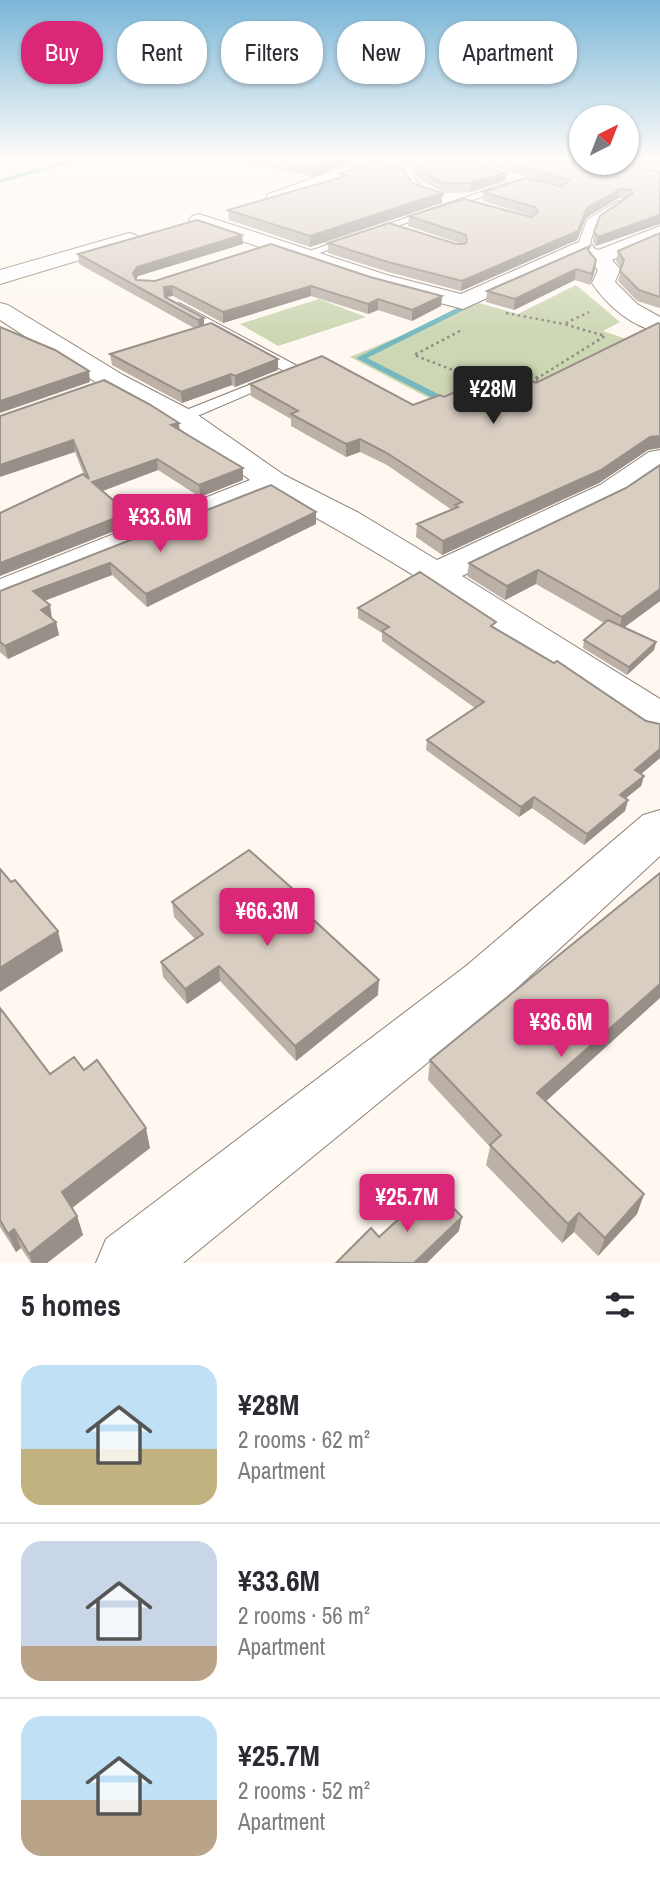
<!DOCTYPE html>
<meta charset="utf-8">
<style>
body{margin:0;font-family:"Archivo Narrow",sans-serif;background:#f7f7f7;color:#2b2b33;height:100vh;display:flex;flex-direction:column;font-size:26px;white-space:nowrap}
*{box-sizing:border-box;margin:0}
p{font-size:23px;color:#7c7c81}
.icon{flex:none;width:38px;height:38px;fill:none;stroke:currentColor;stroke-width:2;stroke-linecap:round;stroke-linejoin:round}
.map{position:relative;height:1263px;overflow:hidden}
.drawer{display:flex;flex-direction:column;background:#fff;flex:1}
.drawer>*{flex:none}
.hud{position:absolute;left:21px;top:21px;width:620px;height:63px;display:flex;gap:14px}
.needle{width:46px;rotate:42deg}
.fabs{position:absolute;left:569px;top:105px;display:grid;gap:14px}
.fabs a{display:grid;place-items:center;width:70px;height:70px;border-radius:50%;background:#fff;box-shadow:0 2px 5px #0004;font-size:35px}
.price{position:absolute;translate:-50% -60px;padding:0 16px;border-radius:7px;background:#db2777;color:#fff;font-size:23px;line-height:46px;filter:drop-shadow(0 2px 4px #0008)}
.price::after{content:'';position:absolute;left:50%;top:42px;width:21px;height:16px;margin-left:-10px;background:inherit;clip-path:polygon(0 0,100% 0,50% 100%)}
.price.on{background:#222;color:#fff}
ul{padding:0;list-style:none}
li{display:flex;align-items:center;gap:21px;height:175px;padding:0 21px}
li+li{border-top:2px solid #e1e1e2}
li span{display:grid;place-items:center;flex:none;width:196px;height:140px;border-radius:21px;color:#555}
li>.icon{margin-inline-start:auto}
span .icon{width:84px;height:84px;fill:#fffc;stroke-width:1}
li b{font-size:30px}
h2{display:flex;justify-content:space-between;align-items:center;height:84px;padding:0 21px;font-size:30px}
.tag{padding:0 24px;border-radius:28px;background:#fff;box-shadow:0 2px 5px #0004;font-size:24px;line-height:63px}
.tag.on{background:#db2777;color:#fff}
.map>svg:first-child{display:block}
.green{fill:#cdd7b3}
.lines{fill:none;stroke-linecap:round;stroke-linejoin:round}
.stream{fill:#75b9be;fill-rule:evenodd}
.service-casing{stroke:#8c8277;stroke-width:2}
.minor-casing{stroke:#8c8277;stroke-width:2}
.tertiary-casing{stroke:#8c8277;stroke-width:2}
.path-far1{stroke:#908a85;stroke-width:2.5;stroke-dasharray:2.5 3.5;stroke-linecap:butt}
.path{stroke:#908a85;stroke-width:3.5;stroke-dasharray:2.5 4.5;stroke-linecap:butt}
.service{fill:#fff;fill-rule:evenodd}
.minor{fill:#fff;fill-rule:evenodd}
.tertiary{fill:#fff;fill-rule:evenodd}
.wall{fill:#bbb1a7}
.shaded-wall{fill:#989088}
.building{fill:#d9cec2;stroke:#989088;stroke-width:2}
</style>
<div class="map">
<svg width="660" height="1263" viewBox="0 0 660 1263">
<rect width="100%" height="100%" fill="#fff8f1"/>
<g class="green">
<path d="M576,285L620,322L603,331L632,341L660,447L657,449L582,420L524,448L350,357L479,303L518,314Z"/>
<path d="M319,299L366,317L278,346L240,324Z"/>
</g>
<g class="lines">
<g class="stream">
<path d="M72,160H82L0,183V179Z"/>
<path d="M467,303L474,305L367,358L454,402V406H448L356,358Z"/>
</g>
<g class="service-casing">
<g id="service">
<path d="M379,162L409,170L420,186L443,195L438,198L412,190L402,174L376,167L374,165Z"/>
<path d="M507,183L516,185L308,257L298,255Z"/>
<path d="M618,201L627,203L596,224L589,246L607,254V258H599L579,249L577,247L587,220Z"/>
<path d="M179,303L301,368L303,371L188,420H176L174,417L176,414L284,371L174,310L173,307Z"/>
</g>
</g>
<g class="minor-casing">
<g id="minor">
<path d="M364,160H389L387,164L282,202L275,204L266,198L268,194Z"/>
<path d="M626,160H645L628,169L619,164Z"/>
<path d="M199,214L387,275L461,294L576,243H590L594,247L590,251L463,309L371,285L192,224L189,220L192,216Z"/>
<path d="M660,226V239L612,260L620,269L615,282L637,304L660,317V333C632,326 608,307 592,283L598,270L589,260L593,252Z"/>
<path d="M129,233L136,235L139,239L136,243L0,284V270Z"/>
<path d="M0,303L8,305L123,375L192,411L284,475L359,513L437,560L600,485L649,452L660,450V473L622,499L462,576L660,699V733L645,729C524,646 402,562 272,494L0,603V579L250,480L172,423L103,387L0,320Z"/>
</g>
</g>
<g class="tertiary-casing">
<path id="tertiary" d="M660,810V856L504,1000L183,1263H96L106,1239L466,966L643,815Z"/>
</g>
<g class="path-far1">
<path d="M506,313L564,324"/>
<path d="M460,331L414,355L476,379"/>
<path d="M536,379L605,336L564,324L589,312"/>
</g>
<g class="path">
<path d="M472,377L484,382"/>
<path d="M538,377L534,380L541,384"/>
</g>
<use href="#service" class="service"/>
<use href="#minor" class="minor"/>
<use href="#tertiary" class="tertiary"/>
</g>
<g class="wall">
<path d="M239,160H356L312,177Z"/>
<path d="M390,160H581L660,172L596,246L593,242L594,232L625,199L619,198L586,218L577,240L461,291L388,272L328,253V243L462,244L408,226L409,216L531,217L532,216L483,201V192L556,185L483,164L480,166L505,181L471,192L445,193L422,181L410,167L390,162Z"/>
<path d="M636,160H660V165Z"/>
<path d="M340,174L412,183L442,203L310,247L229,220L228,210L340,178Z"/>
<path d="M660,233V308L637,301L618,281L621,268L616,261L618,251Z"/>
<path d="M242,235L243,244L138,276L136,280L155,281L370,277L442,296L441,306L412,321L378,310L368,314L311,296L223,323L173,296L165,297L204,325L278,359V370L235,387L232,385L182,403L112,365L110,354L194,328L79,264L78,254Z"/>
<path d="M589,251L595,270L590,285L575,280L514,310L486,302L487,291Z"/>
<path d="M536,383L648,450L599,483L442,555L416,537L417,524L452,510L387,465L360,452L346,457L291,426V419L251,396L250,384L413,405L444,397Z"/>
<path d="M0,416L179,423V430L243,480L200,497L158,470L103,491L130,525L84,475L75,452Z"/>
<path d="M660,465V601L625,627L656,642L654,650L627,675L583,648L584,640L604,623L536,584L505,600L467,576L469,563L626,488Z"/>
<path d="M271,485L316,524L147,607L112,575L44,601L52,618L56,622L59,635L8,659L0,652V591Z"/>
<path d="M358,608L495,628L660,758L641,774L644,776L641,786L625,799L628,800L625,811L584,845L532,808L519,817L426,750L427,740L475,708L382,641V633L358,618Z"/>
<path d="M294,900L378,995L296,1061L220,981L187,1004L163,977L161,962L195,939L174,917L172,902Z"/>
<path d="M0,1008L50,1074L84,1070L150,1148L72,1208L77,1216L83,1235L47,1263H31L21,1248L16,1252L0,1227Z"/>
<path d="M430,1060L545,1102L644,1194L637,1214L598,1256L574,1232L562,1243L486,1165L490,1147L428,1080Z"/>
</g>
<g class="shaded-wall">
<path d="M334,160H356L312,177V169Z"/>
<path d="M476,160H483V164L474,170L475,161Z"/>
<path d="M506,173L505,181L471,192V183Z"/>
<path d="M620,189L619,198L586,218L577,240L461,291L462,281Z"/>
<path d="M442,193V203L310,247V236Z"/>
<path d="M660,215V224L596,246L598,237Z"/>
<path d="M242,235L243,244L138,276L134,283L133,273L137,267Z"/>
<path d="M596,260L595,270L590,285L592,274Z"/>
<path d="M576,269L575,280L514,310L515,299Z"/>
<path d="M172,286L173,296L165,297L164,287Z"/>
<path d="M311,286V296L223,323V312Z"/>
<path d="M442,296L441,306L412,321V310Z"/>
<path d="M378,299V310L368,314V304Z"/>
<path d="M204,318V329L199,330L198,320Z"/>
<path d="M278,359V370L235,387V376Z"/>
<path d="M89,371L90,382L0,413V401Z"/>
<path d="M231,374L232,385L182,403L181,392Z"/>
<path d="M179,423L180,434L171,425Z"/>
<path d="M660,436V448L648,450L599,483L442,555L443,541L650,437Z"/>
<path d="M360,439V452L346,457V444Z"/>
<path d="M73,440L75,452L0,477V465Z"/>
<path d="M157,459L158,470L94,494L92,482Z"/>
<path d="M243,468V480L200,497L199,485Z"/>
<path d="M316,512V524L147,607L146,594Z"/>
<path d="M128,513L130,525L0,576V563Z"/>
<path d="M110,563L112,575L36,604L33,591Z"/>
<path d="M538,570L536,584L505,600L507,586Z"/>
<path d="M660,589V601L619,631L622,617Z"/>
<path d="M50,605L52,618L44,622L41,610Z"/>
<path d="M56,622L59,635L8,659L5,646Z"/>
<path d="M656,642L654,650L627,675L629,667Z"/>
<path d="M660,749V758L633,781L635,770Z"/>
<path d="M644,776L641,786L617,805L620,795Z"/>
<path d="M534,797L532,808L519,817L521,807Z"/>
<path d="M628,800L625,811L584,845L587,834Z"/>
<path d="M294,890V905L288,893Z"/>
<path d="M58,931L63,951L0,992V968Z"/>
<path d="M219,966L220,981L187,1004L185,989Z"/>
<path d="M379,980L378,995L296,1061L295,1046Z"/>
<path d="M660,984V998L532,1114L537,1093Z"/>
<path d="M146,1128L150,1148L68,1211L62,1192Z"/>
<path d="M644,1194L637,1214L598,1256L605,1238Z"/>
<path d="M579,1213L574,1232L562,1243L568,1224Z"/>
<path d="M77,1216L83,1235L47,1263H32L29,1254Z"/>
<path d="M462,1217L459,1231L427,1263H414Z"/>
<path d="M14,1229L21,1248L16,1252L8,1234Z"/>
</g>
<g class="building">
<path d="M276,160H334L312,169Z"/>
<path d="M373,160L401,167L412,183L442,193L310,236L228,210L346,176L340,174Z"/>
<path d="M411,160H476L475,161L478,165L506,173L471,183L445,184L422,172Z"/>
<path d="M499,160H581V163H626L660,172V215L598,237L594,232L600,216L633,193L631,190L620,189L587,208L578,231L462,281L388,262L328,243L389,223L456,244H465L467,241L466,235L409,216L464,199L531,217L538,212L535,207L483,192L526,178L562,187L569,180Z"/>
<path d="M197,220L242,235L137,267L133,273L136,280L155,281L271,244L370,277L442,296L412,310L378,299L368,304L311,286L223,312L172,286L164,287L165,297L204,318L198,320L78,254Z"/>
<path d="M660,233V297L639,290L620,271L624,260L618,251Z"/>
<path d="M590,246L588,250L596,260L592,274L576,269L515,299L487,291Z"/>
<path d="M211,323L278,359L235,376L231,374L181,392L110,354Z"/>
<path d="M658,323L660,324V436L650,437L601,470L443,541L417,524L458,507L455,505L462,502L387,453L360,439L346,444L291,414L298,411L250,384L322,356L413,405L440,395L444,397L504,370L536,383Z"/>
<path d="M0,327L55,350L89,371L0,401Z"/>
<path d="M104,380L149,404L179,423L171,425L243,468L199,485L157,459L92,482L128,513L0,563V513L83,474L89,479L73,440L0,465V416Z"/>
<path d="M660,465V589L622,617L538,570L507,586L469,563L626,488Z"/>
<path d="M271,485L316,512L146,594L110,563L33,591L50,605L41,610L56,622L5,646L0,642V591Z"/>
<path d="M420,572L496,622L491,626L554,663L557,661L646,721L660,724V749L635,770L644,776L620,795L628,800L587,834L534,797L521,807L427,740L484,702L382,631L389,627L358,608Z"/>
<path d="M608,620L656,642L629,667L584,640Z"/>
<path d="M249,850L294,890L288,893L304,911L379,980L295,1046L219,966L185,989L161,962L203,934L172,902Z"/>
<path d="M0,869L11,882L15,880L58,931L0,968Z"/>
<path d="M660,873V984L537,1093L644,1194L605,1238L579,1213L568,1224L490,1145L501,1135L430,1060Z"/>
<path d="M0,1008L50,1074L74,1057L84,1070L97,1060L146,1128L62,1192L77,1216L29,1254L14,1229L8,1234L0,1220Z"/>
<path d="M434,1187L462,1217L414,1263L337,1262L371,1228L379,1237Z"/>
</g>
<linearGradient id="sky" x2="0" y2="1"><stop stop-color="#7ab6d7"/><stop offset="0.47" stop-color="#fffcf9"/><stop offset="1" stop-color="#fffcf9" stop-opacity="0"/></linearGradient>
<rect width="660" height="337" fill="url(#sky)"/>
</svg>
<div class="fabs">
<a><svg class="needle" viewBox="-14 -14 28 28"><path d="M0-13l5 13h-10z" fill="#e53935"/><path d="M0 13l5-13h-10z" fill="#7c7c81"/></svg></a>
</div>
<b class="price on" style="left:493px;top:426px">¥28M</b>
<b class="price" style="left:160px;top:554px">¥33.6M</b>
<b class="price" style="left:267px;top:948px">¥66.3M</b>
<b class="price" style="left:561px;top:1059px">¥36.6M</b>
<b class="price" style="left:407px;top:1234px">¥25.7M</b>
<div class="hud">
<a class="tag on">Buy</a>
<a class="tag">Rent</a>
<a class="tag">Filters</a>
<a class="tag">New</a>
<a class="tag">Apartment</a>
</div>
</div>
<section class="drawer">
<h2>5 homes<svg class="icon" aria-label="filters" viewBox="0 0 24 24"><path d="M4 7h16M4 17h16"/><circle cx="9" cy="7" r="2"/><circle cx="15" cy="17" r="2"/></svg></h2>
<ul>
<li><span style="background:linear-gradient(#bfe0f5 60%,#c2b280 0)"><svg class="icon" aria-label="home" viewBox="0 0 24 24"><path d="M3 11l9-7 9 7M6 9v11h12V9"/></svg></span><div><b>¥28M</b><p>2 rooms · 62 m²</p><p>Apartment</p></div></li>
<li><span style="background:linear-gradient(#c9d6e8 75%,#b9a48a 0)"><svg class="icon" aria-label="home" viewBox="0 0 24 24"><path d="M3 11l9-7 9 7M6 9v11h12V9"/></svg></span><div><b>¥33.6M</b><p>2 rooms · 56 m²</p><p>Apartment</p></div></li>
<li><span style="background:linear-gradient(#bfe0f5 60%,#b9a48a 0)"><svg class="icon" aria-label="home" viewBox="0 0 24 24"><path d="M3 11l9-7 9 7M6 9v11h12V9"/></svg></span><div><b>¥25.7M</b><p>2 rooms · 52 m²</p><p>Apartment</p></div></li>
</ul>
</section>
